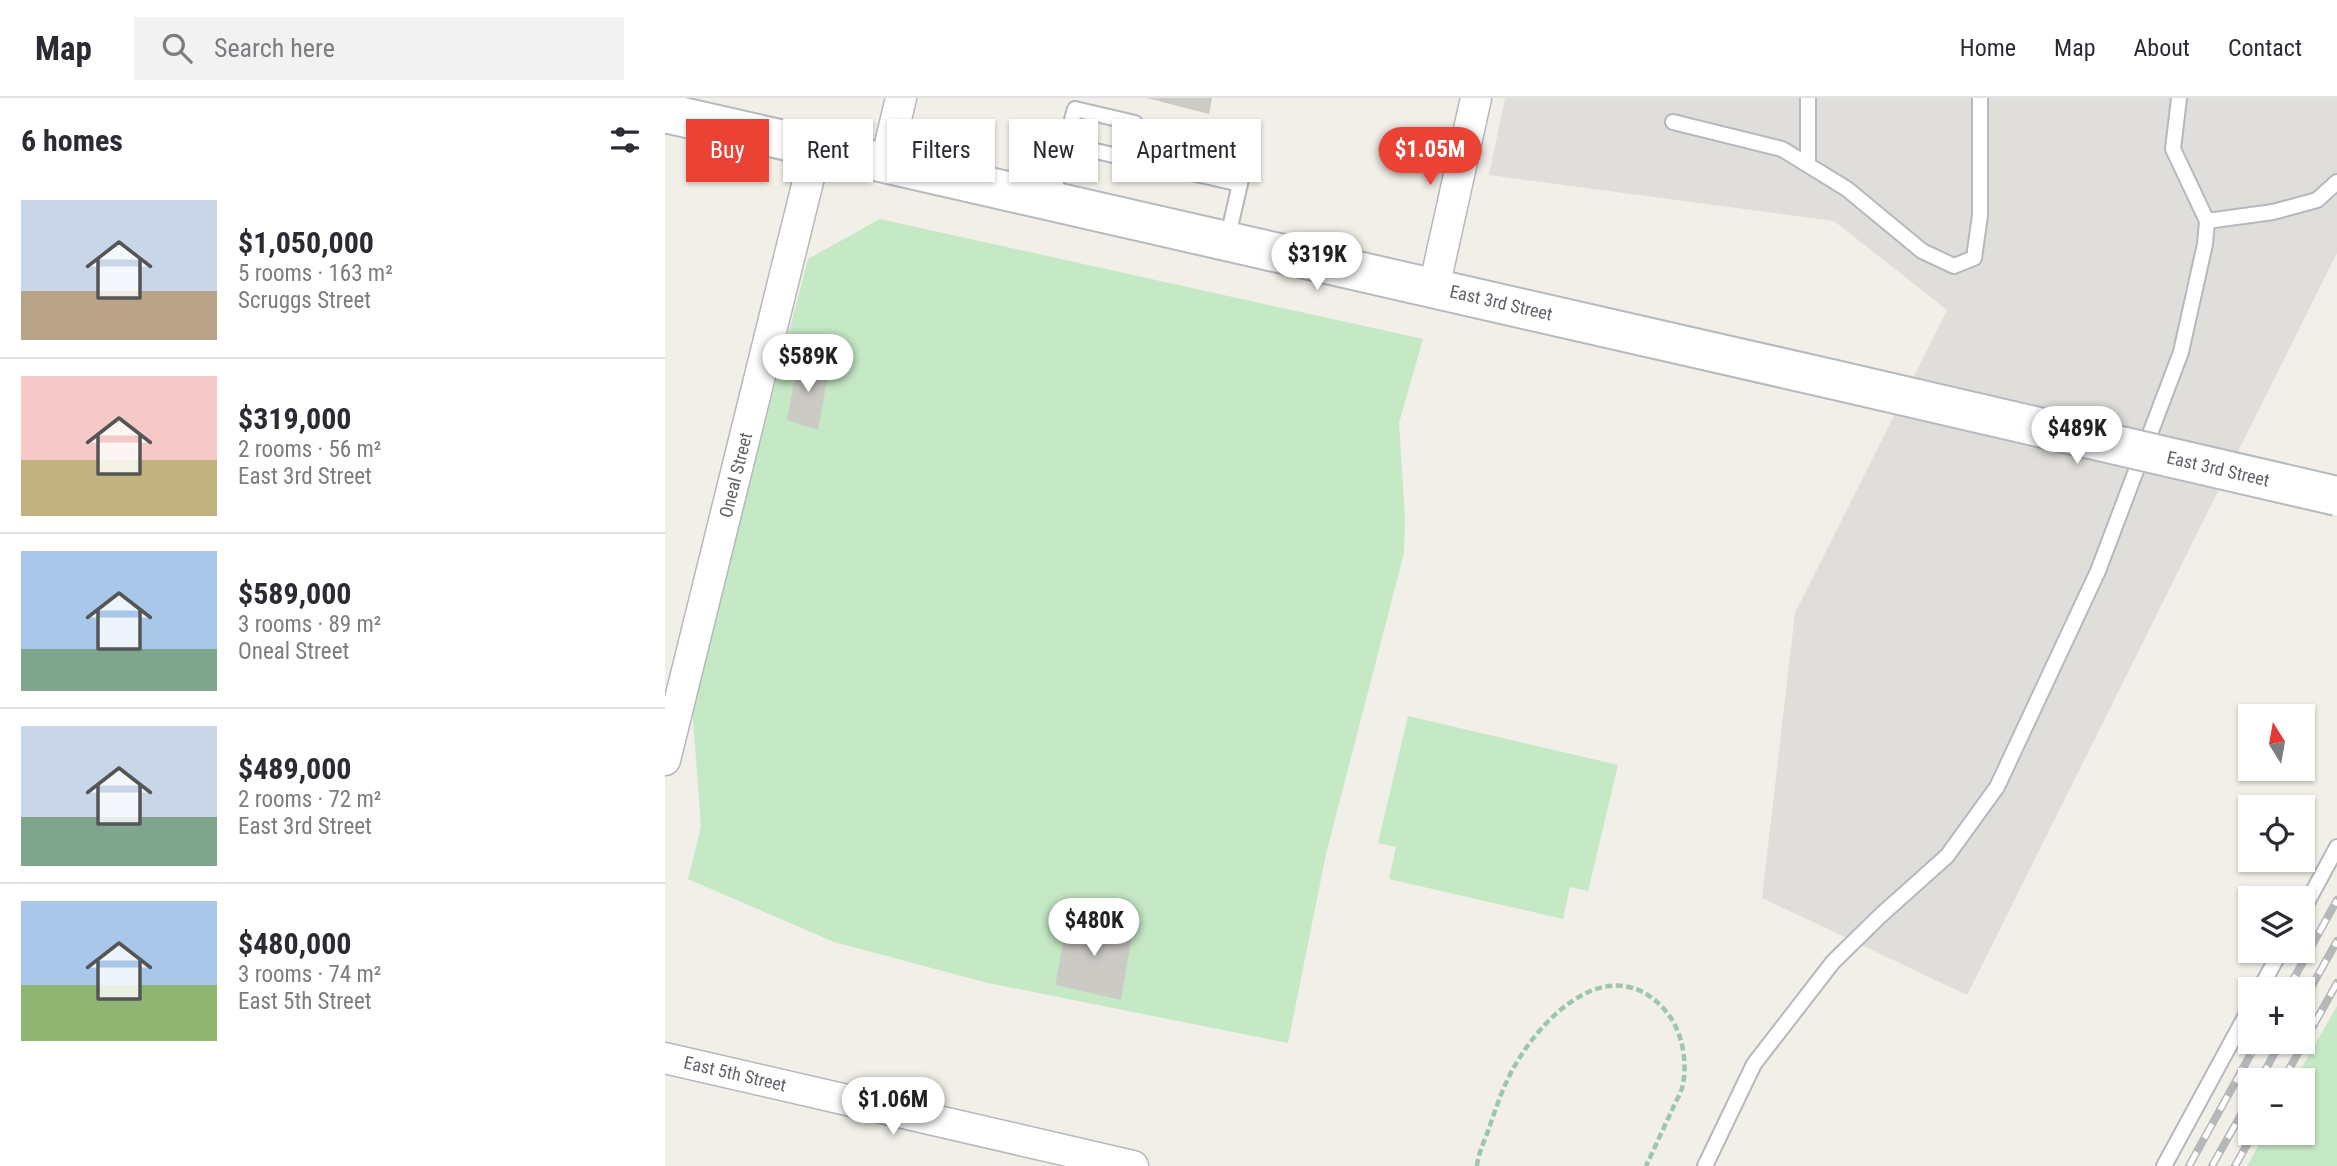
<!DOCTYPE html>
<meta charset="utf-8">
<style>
body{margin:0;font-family:"Roboto Condensed",sans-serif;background:#f2f2f3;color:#2b2b33;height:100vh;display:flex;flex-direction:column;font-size:26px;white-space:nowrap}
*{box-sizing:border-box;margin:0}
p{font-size:23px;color:#7c7c81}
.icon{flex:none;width:38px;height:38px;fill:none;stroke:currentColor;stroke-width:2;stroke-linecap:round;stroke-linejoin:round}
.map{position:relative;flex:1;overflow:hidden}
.side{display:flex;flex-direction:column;background:#fff;width:665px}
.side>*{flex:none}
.guide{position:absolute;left:21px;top:21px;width:665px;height:63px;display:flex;gap:14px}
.needle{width:46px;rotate:349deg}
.controls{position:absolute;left:1573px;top:606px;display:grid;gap:14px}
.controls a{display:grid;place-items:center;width:77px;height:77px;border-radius:0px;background:#fff;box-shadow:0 2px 5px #0004;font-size:35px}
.price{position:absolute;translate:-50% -60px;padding:0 16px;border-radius:24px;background:#fff;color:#222;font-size:23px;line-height:46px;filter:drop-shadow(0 2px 4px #0008)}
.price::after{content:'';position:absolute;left:50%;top:42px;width:21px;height:16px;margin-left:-10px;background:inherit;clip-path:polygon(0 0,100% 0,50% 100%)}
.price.on{background:#ea4335;color:#fff}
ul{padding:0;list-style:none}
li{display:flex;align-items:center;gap:21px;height:175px;padding:0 21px}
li+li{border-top:2px solid #e1e1e2}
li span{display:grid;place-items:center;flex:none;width:196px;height:140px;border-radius:0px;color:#555}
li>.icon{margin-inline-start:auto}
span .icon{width:84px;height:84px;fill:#fffc;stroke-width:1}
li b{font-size:30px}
h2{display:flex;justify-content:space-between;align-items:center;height:84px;padding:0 21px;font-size:30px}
.pill{padding:0 24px;border-radius:0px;background:#fff;box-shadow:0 2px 5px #0004;font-size:24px;line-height:63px}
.pill.on{background:#ea4335;color:#fff}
header{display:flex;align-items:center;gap:42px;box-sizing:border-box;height:98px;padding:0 35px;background:#fff;border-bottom:2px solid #e1e1e2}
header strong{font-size:33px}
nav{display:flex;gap:38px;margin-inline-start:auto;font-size:24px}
.search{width:490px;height:63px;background:#f2f2f3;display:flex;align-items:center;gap:18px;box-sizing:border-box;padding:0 24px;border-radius:0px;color:#7c7c81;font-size:26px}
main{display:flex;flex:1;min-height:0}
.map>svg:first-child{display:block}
.industrial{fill:#e0deda}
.green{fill:#c5e8c5;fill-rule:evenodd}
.building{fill:#cccac5}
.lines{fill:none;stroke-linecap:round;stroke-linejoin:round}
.service-casing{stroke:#b5b8bc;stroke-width:18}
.minor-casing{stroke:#b5b8bc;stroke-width:33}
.secondary-casing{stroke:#b6babf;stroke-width:42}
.path{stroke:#9cc7a9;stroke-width:4.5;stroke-dasharray:7 3.5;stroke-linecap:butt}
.service{stroke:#fff;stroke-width:14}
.minor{stroke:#fff;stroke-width:30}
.secondary{stroke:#fff;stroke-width:38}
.rail-casing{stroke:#b6b7b8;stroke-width:8}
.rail{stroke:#fff;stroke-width:5;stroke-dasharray:16;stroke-linecap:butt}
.secondary-bridge-casing{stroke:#b6babf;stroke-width:42;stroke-linecap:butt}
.secondary-bridge{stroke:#fff;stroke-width:38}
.labels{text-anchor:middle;stroke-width:5;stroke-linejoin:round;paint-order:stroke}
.street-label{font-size:18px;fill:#5f6368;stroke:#fff}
</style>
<header>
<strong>Map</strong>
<div class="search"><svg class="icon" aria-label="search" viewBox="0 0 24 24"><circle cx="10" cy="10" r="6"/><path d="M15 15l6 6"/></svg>Search here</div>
<nav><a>Home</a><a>Map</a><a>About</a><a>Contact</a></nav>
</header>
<main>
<section class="side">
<h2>6 homes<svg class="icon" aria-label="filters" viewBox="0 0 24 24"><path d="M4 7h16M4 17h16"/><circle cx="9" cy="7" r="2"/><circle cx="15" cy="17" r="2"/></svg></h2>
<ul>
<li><span style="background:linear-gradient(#c9d6e8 65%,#b9a48a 0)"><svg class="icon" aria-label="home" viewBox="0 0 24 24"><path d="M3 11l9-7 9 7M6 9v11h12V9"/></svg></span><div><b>$1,050,000</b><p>5 rooms · 163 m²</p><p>Scruggs Street</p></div></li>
<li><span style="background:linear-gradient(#f6c9c9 60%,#c2b280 0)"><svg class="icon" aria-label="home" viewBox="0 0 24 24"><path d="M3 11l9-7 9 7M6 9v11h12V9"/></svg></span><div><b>$319,000</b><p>2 rooms · 56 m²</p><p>East 3rd Street</p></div></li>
<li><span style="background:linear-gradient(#a9c7e8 70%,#7fa58c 0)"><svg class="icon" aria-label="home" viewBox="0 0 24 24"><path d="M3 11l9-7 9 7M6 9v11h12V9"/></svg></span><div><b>$589,000</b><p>3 rooms · 89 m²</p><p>Oneal Street</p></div></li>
<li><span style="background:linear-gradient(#c9d6e8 65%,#7fa58c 0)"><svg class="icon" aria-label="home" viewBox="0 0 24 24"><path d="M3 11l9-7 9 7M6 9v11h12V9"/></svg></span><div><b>$489,000</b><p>2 rooms · 72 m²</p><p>East 3rd Street</p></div></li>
<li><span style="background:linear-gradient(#a9c7e8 60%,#8fb573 0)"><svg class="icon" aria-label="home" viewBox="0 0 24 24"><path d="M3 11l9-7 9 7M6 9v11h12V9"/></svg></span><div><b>$480,000</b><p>3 rooms · 74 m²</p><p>East 5th Street</p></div></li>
</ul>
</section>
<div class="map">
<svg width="1672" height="1068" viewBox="0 0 1672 1068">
<rect width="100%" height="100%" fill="#f1efe8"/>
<path class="industrial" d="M840,0H1672V155L1302,897L1097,800L1130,515L1282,212L1169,123L824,77Z"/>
<g class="green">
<path d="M215,121L758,241L734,325L740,419L739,455L661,756L623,945L323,885L169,844L23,781L36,729L27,606L143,161ZM403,818L468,833L456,901L390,887Z"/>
<path d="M743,618L953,667L923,793L905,789L898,821L724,781L731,749L713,745Z"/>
<path d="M1672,908V1068H1582L1601,1034H1638V982H1630Z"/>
</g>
<g class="building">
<path d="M482,0H547L544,16Z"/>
<path d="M133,261L164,271L153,332L122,322Z"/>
<path d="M403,818L468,833L456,902L390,887Z"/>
</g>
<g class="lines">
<g class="service-casing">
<g id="service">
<path d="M1514,0L1508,51L1542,123"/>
<path d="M1008,24L1117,51L1182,91L1257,153L1289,168L1309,160L1315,117V0"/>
<path d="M548,44L582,51L575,86"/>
<path d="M400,46L410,11L470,25"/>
<path d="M1143,67V0"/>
<path d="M387,102L400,46L575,86L562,142"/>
<path d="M1638,812L1672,749"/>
<path d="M1595,891L1616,852"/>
<path d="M1040,1068L1089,966L1168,864L1216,817L1282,758L1332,689L1433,473L1516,254L1540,146L1542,123L1608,114L1652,102L1672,84"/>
<path d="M1499,1068L1586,908"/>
</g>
</g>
<g class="minor-casing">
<g id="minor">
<path d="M220,67L236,0"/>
<path d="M769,190L811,0"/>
<path d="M0,662L151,51"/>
<path d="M0,960L468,1068"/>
</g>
</g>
<g class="secondary-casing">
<path id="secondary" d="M0,15L1166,281"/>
</g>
<path class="path" d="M812,1068C813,1056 819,1044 823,1033C831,1010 839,985 852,964C881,915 946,853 999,911C1016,930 1023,960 1018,986C1017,994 1011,1002 1008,1010C999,1029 990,1049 981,1068"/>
<use href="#service" class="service"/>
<use href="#minor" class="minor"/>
<use href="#secondary" class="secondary"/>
<g class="rail-casing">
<g id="rail">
<path d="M1623,891L1672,802"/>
<path d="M1638,904L1672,843"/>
<path d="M1595,982L1616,943"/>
<path d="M1618,982L1672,885"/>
<path d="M1524,1068L1593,943"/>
<path d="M1547,1068L1586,999"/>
<path d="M1570,1068L1589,1034"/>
</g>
</g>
<use href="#rail" class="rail"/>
<g class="secondary-bridge-casing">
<path id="secondary-bridge" d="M1166,281L1672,398"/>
</g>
<use href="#secondary-bridge" class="secondary-bridge"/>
</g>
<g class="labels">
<g class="street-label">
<text transform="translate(836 205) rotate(13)" y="6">East 3rd Street</text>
<text transform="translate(1553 371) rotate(13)" y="6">East 3rd Street</text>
<text transform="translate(71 377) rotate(-76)" y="6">Oneal Street</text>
<text transform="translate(70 976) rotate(13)" y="6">East 5th Street</text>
</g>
</g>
</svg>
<div class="controls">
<a><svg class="needle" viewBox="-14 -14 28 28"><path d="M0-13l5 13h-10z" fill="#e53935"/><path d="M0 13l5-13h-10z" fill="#7c7c81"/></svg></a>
<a><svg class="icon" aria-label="locate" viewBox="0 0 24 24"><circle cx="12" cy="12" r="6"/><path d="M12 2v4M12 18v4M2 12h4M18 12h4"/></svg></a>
<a><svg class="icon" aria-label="layers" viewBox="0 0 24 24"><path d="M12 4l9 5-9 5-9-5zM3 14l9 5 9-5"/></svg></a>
<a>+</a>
<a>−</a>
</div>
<b class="price on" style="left:765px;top:89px">$1.05M</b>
<b class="price" style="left:652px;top:194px">$319K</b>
<b class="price" style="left:143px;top:296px">$589K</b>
<b class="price" style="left:1412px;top:368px">$489K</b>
<b class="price" style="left:429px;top:860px">$480K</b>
<b class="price" style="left:228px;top:1039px">$1.06M</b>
<div class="guide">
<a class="pill on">Buy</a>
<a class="pill">Rent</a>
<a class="pill">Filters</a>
<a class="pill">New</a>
<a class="pill">Apartment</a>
</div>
</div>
</main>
